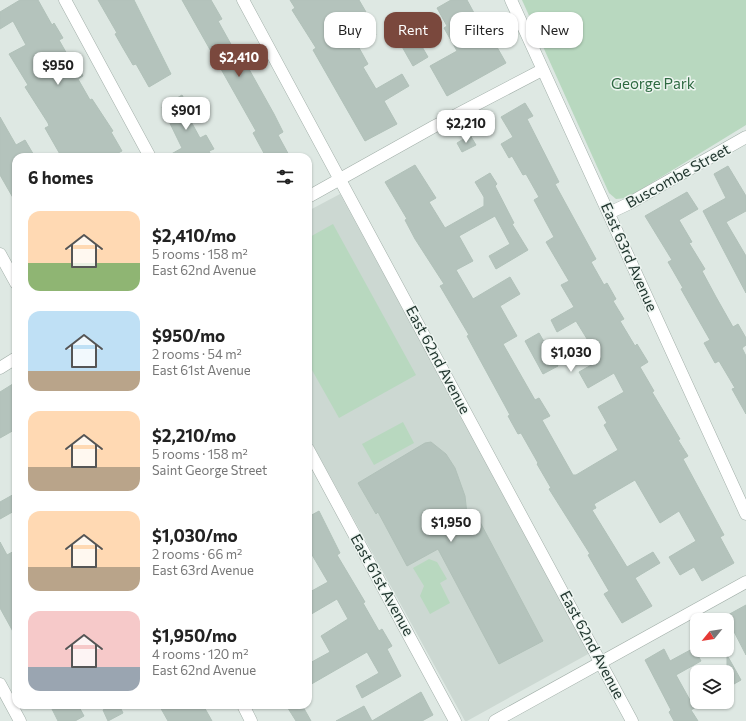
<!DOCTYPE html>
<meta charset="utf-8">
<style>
body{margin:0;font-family:Commissioner,sans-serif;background:#f2f2f2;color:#222;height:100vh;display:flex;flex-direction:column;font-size:15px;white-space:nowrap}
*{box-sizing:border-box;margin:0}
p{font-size:13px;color:#767676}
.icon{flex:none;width:22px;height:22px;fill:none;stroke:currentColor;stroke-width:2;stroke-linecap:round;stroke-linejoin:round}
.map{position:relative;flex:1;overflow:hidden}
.drawer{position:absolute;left:12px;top:153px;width:300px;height:556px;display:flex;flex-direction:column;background:#fff;border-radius:12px;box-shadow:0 1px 3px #0004}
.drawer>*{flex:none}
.guide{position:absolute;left:324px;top:12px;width:362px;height:36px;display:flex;gap:8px}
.needle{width:26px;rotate:240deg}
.tools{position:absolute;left:690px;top:613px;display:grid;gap:8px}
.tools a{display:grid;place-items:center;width:44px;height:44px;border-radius:8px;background:#fff;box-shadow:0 1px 3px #0004;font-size:20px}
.price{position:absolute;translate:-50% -34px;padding:0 9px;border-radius:8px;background:#fff;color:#222;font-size:13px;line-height:26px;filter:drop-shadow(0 1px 2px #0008)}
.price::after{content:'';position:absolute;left:50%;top:24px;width:12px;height:9px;margin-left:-6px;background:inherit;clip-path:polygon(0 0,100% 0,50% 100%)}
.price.selected{background:#7a483d;color:#fff}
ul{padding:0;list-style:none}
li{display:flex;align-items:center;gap:12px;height:100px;padding:0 16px}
li span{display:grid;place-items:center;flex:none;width:112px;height:80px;border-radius:12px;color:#555}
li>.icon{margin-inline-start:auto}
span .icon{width:48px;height:48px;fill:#fffc;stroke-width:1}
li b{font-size:17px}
h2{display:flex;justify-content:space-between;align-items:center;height:48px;padding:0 16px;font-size:17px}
.chip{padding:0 14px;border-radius:12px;background:#fff;box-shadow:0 1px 3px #0004;font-size:14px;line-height:36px}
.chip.selected{background:#7a483d;color:#fff}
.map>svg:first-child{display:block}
.built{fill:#ccd8d2}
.green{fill:#b8d8bf}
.building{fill:#b4c3bc;stroke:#b1c1b9}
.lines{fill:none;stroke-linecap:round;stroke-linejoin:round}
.street-casing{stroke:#a2afa9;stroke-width:13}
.street{stroke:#fff;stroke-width:12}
.labels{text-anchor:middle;stroke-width:3;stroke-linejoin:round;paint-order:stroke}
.park-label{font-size:15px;fill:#2f6a42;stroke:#eef5f1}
.street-label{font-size:15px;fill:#21362f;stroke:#eef5f1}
</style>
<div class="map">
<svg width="746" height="721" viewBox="0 0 746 721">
<rect width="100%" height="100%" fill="#dee8e3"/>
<path class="built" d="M340,194L590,653L467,721H465L308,436V211Z"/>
<g class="green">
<path d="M522,0H746V125L627,198L616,199L609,193Z"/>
<path d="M333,224L416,375L339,418L308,363V238Z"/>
<path d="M403,422L414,443L374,465L362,444Z"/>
<path d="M429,559L437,562L447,579L440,583L450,603L430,614L420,596L424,586L413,568Z"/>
</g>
<g class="building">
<path d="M20,0H38L52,25L54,23L63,38L59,40L71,61L74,60L83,76L78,79L90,100L92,99L113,131L111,132L122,151L118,153L120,157L61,156L45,128L49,126L48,123L25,87L28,85L9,54L26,45L13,21L0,29V12Z"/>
<path d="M98,0H134L171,74L149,87L136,64L133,65L123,48L115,34L117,33Z"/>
<path d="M182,0H211L222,19L218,21L242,64L245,62L274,114L283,132L278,135L290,157H266L253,133L256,131Z"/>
<path d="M290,0H359L366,12L364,14L376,35L358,46L368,64L363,67L376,89L402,74L409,86L384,101L397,124L365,141L313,50L316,48L292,10L295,8Z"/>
<path d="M451,0H467L486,35L489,33L506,63L447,96L430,66L457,51L444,28L447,26L437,8Z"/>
<path d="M407,21L428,57L413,66L392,29Z"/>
<path d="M182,95L192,114L188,116L200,138L206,135L214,149L209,151L212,157H166L182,148L162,107Z"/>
<path d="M525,103L533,116L527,119L559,182L555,184L596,259L591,262L604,285L607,283L616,299L613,301L624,319L620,321L635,346L637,344L648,362L640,367L654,391L652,392L680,439L678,440L688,456L683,459L724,535L720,537L734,563L702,581L694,567L680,575L669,557L696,541L679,511L660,523L635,480L594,504L596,508L592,510L627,567L653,552L660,563L635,578L652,606L622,623L604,594L609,591L588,555L590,554L549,489L551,488L537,464L538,463L521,433L518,434L508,416L510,415L467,336L469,335L440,286L444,284L415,239L405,220L407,219L385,182L415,165L436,198L429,202L445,228L484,206V197L475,182L490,173L497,184L495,186L514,223L512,224L528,250L496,269L489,256L510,244L495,216L459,236L473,261L456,270L473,299L510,277L520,294L500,306L517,336L503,344L535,400L539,398L550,416L542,420L573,475H576L618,450L604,425L607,423L598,407L624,392L614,373L588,388L579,372L600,360L576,321L557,332L551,320L574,307L561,285L569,281L546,242L554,237L534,200L539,197L526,174L523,175L512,156L509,158L501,144L513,137L501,117Z"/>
<path d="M0,117L16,145L25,140L35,157H16V203L0,175Z"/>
<path d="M470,135L476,145L462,152L457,143Z"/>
<path d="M728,166L746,196V211L726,222L746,256V293L703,211L726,198L714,174Z"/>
<path d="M687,192L698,209L679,220L692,242L689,243L705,269L702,271L716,297L733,327L738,324L746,338V345L742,348L746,356V414L732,389L735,388L719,361L715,363L704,343L710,340L681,289L683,288L668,262L672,260L645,216Z"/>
<path d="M539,333L558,366L543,374L525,341Z"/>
<path d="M16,382V429L0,438V392Z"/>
<path d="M431,442L446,454L455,468L465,496L467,514L473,526L480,522L543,641L499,664L438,549L407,566L378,512L376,514L358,483L425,443Z"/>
<path d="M16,493V510L0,519V502Z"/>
<path d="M319,511L340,553L337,555L365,602L363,603L379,631L382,629L392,646L387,649L401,676L362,698L356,686L379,673L367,652L308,686V664L330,652L321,636L348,619L337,599L308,616V593L328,582L308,548V517Z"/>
<path d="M0,542L7,555L16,550V637L0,608Z"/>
<path d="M746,605V655L726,616Z"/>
<path d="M694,648L701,661L676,675L691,702H705L691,710L698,721H674L669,712L671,710L645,660L664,649L670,661Z"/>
<path d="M727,655L741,680L727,688Z"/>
<path d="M421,692L433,715L422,721H336L364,706L372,721Z"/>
<path d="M50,705H78L84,716L75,721H58Z"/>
<path d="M112,705H119L123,713L108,721L103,710Z"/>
<path d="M159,705H203L212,721H168Z"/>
<path d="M286,705H302L311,721H296Z"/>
</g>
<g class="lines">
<g class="street-casing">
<g id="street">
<path d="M65,0L150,157"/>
<path d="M243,0L632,721"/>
<path d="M511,0L746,514"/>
<path d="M308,197L435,126L542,70"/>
<path d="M609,213L628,204L746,137"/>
<path d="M0,254L16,283"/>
<path d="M0,368L16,358"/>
<path d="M308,449L455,721"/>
<path d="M0,684L20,721"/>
<path d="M243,705L251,721"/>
<path d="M495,721L746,582"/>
</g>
</g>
<use href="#street" class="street"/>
</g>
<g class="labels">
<g class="park-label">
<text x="653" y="89">George Park</text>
</g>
<g class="street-label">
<text transform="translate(678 176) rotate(-29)" y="5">Buscombe Street</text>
<text transform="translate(629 257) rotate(66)" y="5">East 63rd Avenue</text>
<text transform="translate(438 360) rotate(62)" y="5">East 62nd Avenue</text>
<text transform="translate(382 585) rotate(61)" y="5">East 61st Avenue</text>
<text transform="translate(592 645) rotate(62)" y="5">East 62nd Avenue</text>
</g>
</g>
</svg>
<div class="tools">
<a><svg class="needle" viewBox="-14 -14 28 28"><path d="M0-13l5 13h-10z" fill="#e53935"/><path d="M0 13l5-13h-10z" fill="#767676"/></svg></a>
<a><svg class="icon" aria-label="layers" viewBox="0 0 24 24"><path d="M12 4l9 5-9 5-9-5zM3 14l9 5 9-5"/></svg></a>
</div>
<b class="price selected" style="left:239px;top:78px">$2,410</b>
<b class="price" style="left:58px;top:86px">$950</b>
<b class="price" style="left:186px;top:131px">$901</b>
<b class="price" style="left:466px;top:144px">$2,210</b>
<b class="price" style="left:571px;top:373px">$1,030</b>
<b class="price" style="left:451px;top:543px">$1,950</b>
<div class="guide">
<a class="chip">Buy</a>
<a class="chip selected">Rent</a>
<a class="chip">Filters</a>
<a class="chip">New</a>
</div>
<section class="drawer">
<h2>6 homes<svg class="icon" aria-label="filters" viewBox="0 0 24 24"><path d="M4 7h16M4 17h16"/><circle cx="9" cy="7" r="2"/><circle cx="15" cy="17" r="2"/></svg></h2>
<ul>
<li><span style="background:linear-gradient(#ffd9b3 65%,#8fb573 0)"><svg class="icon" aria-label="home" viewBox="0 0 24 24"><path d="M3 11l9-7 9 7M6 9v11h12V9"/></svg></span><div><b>$2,410/mo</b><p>5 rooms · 158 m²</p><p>East 62nd Avenue</p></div></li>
<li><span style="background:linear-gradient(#bfe0f5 75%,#b9a48a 0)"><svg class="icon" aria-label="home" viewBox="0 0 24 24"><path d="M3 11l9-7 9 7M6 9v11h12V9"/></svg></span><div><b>$950/mo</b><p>2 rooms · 54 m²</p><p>East 61st Avenue</p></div></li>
<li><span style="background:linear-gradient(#ffd9b3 70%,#b9a48a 0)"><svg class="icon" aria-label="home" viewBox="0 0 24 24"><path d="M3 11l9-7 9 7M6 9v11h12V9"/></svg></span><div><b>$2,210/mo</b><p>5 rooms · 158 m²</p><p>Saint George Street</p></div></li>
<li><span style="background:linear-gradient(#ffd9b3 70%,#b9a48a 0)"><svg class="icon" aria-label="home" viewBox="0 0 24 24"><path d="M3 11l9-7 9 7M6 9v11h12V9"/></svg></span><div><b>$1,030/mo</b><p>2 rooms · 66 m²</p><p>East 63rd Avenue</p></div></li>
<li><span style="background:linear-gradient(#f6c9c9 70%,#9aa5b1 0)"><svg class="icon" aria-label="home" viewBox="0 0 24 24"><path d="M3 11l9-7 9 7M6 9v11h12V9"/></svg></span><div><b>$1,950/mo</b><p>4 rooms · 120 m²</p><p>East 62nd Avenue</p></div></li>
</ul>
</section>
</div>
